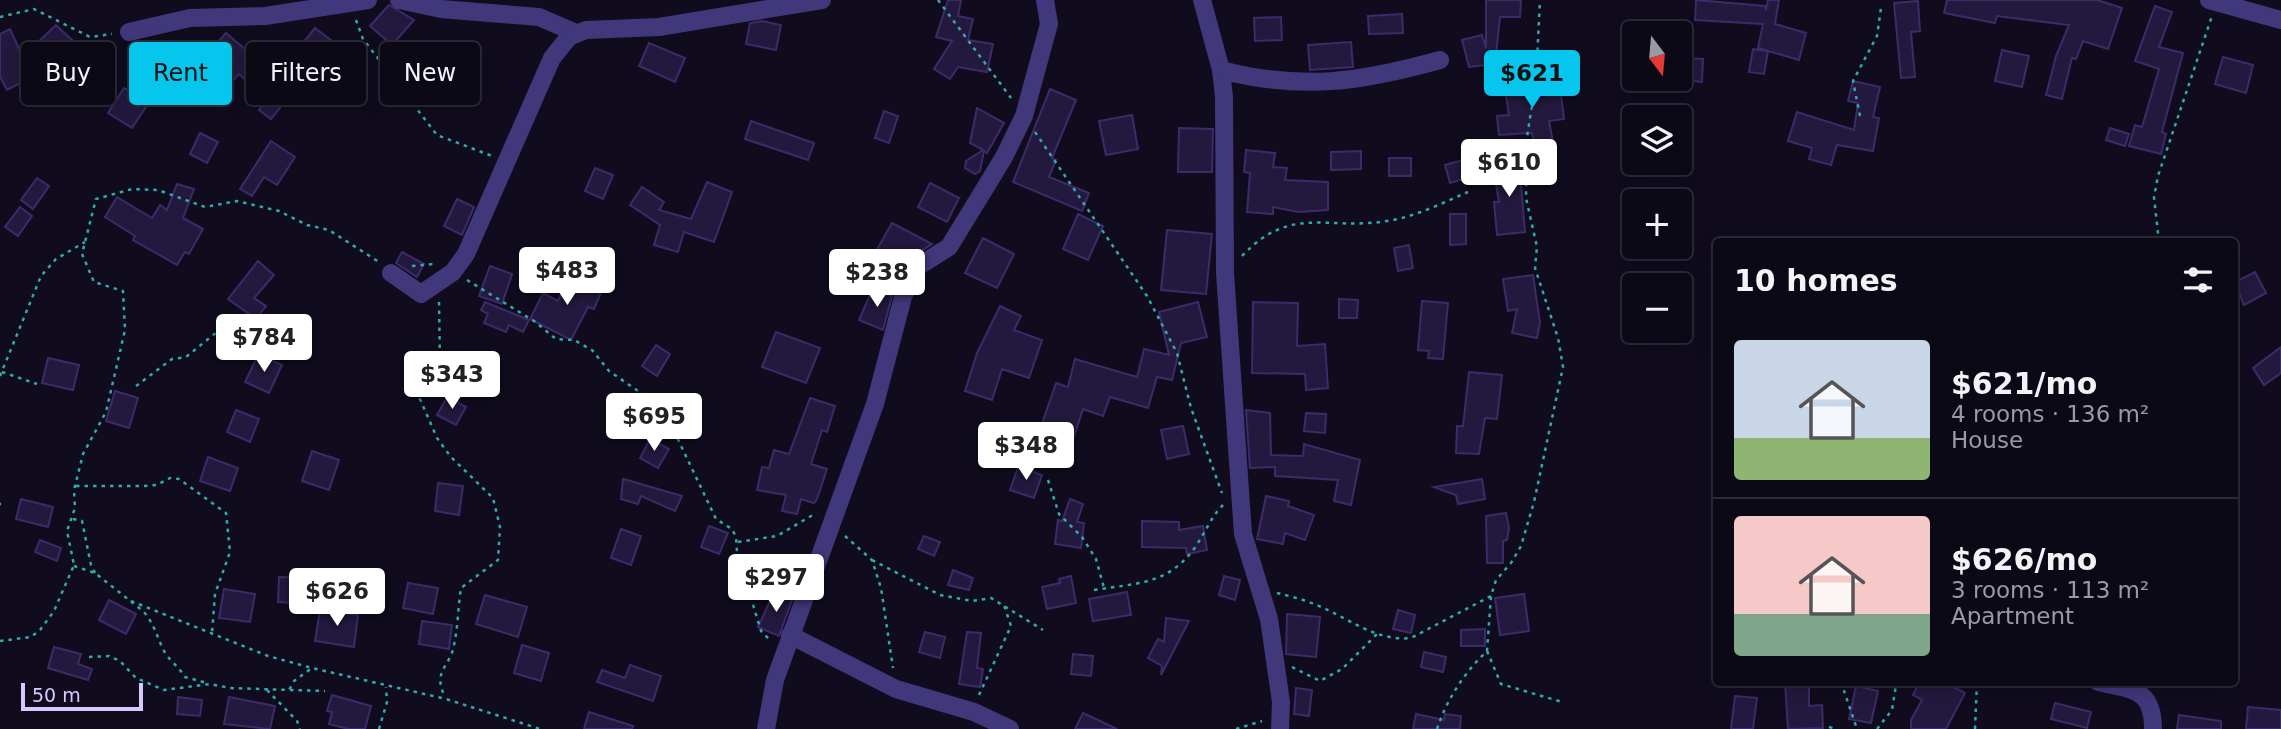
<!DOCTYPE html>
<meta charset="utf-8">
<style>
body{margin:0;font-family:"DejaVu Sans",sans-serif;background:#1a1723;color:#f1f3f6;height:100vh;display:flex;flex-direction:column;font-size:26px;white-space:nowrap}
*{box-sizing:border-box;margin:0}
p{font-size:23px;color:#9a9aa1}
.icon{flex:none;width:38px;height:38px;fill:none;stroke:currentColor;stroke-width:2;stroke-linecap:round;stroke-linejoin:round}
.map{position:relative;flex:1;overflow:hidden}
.details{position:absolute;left:1713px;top:238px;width:525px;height:448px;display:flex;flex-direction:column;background:#0c0916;border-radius:7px;box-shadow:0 4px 18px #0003,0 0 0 2px #2c2a35}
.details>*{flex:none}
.top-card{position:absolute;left:21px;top:42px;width:665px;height:63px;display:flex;gap:14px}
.needle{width:46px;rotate:164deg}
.fabs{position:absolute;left:1622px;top:21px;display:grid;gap:14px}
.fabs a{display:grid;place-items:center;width:70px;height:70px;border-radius:7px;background:#0c0916;box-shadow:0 4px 18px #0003,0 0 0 2px #2c2a35;font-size:35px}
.scale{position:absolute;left:21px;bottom:18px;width:122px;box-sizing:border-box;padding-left:7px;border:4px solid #d4cafe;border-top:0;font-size:19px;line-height:24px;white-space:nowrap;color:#d4cafe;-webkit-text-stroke:5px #100c1e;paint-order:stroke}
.price{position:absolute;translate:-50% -60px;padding:0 16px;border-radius:7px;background:#fff;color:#222;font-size:23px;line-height:46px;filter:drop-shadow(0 2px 4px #0008)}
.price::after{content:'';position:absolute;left:50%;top:42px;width:21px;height:16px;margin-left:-10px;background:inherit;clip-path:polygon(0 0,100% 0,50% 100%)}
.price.selected{background:#06c6ee;color:#111}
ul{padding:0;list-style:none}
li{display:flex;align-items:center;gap:21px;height:175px;padding:0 21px}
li+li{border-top:2px solid #2c2a35}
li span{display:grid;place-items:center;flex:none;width:196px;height:140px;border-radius:7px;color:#555}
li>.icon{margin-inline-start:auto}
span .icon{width:84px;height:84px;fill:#fffc;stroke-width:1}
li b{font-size:30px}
h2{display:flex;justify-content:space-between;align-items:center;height:84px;padding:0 21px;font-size:30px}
.pill{padding:0 24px;border-radius:7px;background:#0c0916;box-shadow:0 4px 18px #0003,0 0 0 2px #2c2a35;font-size:24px;line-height:63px}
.pill.selected{background:#06c6ee;color:#111}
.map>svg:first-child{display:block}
.building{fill:#23193e;stroke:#3c2b69;stroke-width:2}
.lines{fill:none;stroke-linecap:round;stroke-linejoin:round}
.path{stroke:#30aaac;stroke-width:2.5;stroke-dasharray:3.5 5;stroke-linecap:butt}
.minor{stroke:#40387b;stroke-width:18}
</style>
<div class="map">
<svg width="2281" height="729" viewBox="0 0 2281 729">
<rect width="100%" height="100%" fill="#100c1e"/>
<g class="building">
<path d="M948,0H961L958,16L973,19L968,40L993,44L987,72L958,67L950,79L934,69L952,41L936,37Z"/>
<path d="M1486,0H1521L1520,17H1500L1495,64L1469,67L1462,40L1482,35L1486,48Z"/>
<path d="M1696,0L1765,6L1766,10L1768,0H1779L1775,24L1806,33L1799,60L1768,51L1764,74L1749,72L1753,49L1768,51L1758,48L1763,24L1695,20Z"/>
<path d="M1947,0H2097L2122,8L2108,49L2083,41L2076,59L2072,58L2062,99L2046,95L2056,56L2069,25L1997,16L1995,23L1944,13Z"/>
<path d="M1918,1L1920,31L1911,32L1915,77L1901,78L1894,3Z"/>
<path d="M389,5L414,20L392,45L370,26Z"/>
<path d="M2155,6L2172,12L2159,47L2183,53L2162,132L2166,134L2161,154L2129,146L2135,125L2142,127L2159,69L2135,61Z"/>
<path d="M1402,14L1403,33L1369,34L1368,16Z"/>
<path d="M1281,17L1282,40L1255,41L1254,18Z"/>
<path d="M762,21L781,25L776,50L746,44L750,23Z"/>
<path d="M56,25L72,40L53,59L37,43Z"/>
<path d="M315,28L340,47L319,73L294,54Z"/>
<path d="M10,29L32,77L7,90L0,77V34Z"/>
<path d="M226,33L278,77L261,95L239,74L231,83L204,58Z"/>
<path d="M1351,42L1353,67L1310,70L1308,45Z"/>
<path d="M649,43L685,58L675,82L639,66Z"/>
<path d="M2002,50L2029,56L2022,87L1995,81Z"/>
<path d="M2223,57L2253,65L2246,93L2215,84Z"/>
<path d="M1686,58L1703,59L1702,82L1685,80Z"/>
<path d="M163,77L180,84L171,106L154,99Z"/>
<path d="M1559,79L1564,119L1549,121L1554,147L1536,151L1532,133L1499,135L1497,116L1509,115L1504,83Z"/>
<path d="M1853,81L1880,87L1873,117L1879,118L1873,151L1837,145L1831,165L1809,159L1812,148L1788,141L1797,112L1854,130L1858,103L1848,101Z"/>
<path d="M148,83L158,89L132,128L108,113L124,88L139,97Z"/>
<path d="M1050,89L1076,100L1052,158L1056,160L1049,177L1089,193L1082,211L1013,182Z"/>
<path d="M271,94L283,104L271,119L259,110Z"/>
<path d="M977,108L1004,123L987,153L984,151L980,171L975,174L965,168L966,161L983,150L970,143Z"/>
<path d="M884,111L898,116L889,143L875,138Z"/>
<path d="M1132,115L1138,149L1106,155L1099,121Z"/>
<path d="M751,121L814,143L808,160L745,139Z"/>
<path d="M1179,128L1213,129L1212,172H1178Z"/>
<path d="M2110,128L2129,134L2125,146L2106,140Z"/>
<path d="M200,133L218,142L207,163L190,154Z"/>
<path d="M271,141L295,157L277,185L264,177L252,196L240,189Z"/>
<path d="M1246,150L1275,153L1273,167L1287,168L1285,180L1328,182V210L1298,212L1273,207V214L1247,212L1250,173L1244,172Z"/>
<path d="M1361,151V169L1331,170V152Z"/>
<rect x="1389" y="158" width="22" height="18"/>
<path d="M1470,158V177L1450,183L1445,165Z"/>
<path d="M1519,161L1525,232L1497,235L1494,202H1499L1493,166Z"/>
<path d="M595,168L613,175L603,199L585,191Z"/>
<path d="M37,178L49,186L33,209L21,200Z"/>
<path d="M707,182L732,192L714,242L684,232L678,252L654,245L660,225L630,205L642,187L664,202L659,210L691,219Z"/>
<path d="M930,183L959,198L947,222L918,207Z"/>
<path d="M177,184L194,189L183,218L203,229L189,254L185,252L177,265L133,240L135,236L105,217L117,197L152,218L160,205L167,210Z"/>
<path d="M457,199L474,207L462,235L444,226Z"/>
<path d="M20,207L32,216L18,236L5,227Z"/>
<path d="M1078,214L1103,226L1088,260L1063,249Z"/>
<path d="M1450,214H1466V244L1450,245Z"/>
<path d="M892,223L932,244L910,258L901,273L904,266L876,251Z"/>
<path d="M1167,230L1212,234L1206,294L1161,290Z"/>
<path d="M983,238L1014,254L997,288L965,273Z"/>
<path d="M1409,245L1413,268L1398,271L1394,248Z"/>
<path d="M402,252L424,264L417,277L396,263Z"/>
<path d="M258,261L274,275L254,298L266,306L256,319L228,299Z"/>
<path d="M490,266L512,274L502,304L479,296Z"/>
<path d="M2255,272L2266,293L2244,305L2235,282Z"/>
<path d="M570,274L603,288L594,309L588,307L571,340L530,319L543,293L558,301Z"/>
<path d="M1533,275L1540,323L1537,338L1512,333L1517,309L1508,311L1503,279Z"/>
<path d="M873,288L892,296L883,330L859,320Z"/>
<path d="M1339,299L1358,300L1357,318H1339Z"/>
<path d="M1422,301L1448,303L1443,359L1428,358L1429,351L1418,350Z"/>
<path d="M485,302L529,320L523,332L509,325L506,332L484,323L488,314L481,310Z"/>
<path d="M1198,302L1207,337L1181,343L1172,380L1157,377L1148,408L1110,397L1103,416L1083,409L1067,458L1034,447L1056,383L1068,387L1075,359L1137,377L1144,349L1169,355L1159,312Z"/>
<path d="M1253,302L1298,303L1297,346L1325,344L1328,388L1306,390L1305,374L1252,373Z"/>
<path d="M1000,306L1021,316L1014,330L1042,340L1029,378L1002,369L992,400L965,391L977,353Z"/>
<path d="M776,332L820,348L806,383L762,367Z"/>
<path d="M656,345L670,354L657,376L642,366Z"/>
<path d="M2281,347V373L2264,385L2253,368Z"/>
<path d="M258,355L282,365L269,393L245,382Z"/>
<path d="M48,358L79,365L73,390L42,383Z"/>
<path d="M1469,372L1502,375L1497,419L1485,418L1479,454L1456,453L1457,426H1463Z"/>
<path d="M115,391L138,398L129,428L106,421Z"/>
<path d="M447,397L466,407L456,425L437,415Z"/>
<path d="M810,398L835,406L827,432L822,430L811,464L827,469L817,499L814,503L801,499L797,514L782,511L786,495L757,490L762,467L769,468L774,450L789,454Z"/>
<path d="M236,410L259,419L250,442L227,432Z"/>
<path d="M1246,410L1270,413L1271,455L1303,456L1304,444L1360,460L1351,505L1334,501L1338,480L1275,476V467L1250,468Z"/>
<path d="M1306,413L1326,414L1325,433L1304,431Z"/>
<path d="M1183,426L1189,454L1167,459L1161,430Z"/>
<path d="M650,439L669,449L658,468L640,458Z"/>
<path d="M312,451L339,460L329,490L302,481Z"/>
<path d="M208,457L238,468L230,491L200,481Z"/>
<path d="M1018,467L1042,475L1034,498L1010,490Z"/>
<path d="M623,479L627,480L682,496L675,511L641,496L638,504L621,499Z"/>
<path d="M1482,479L1485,499L1458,504L1456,495L1434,487Z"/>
<path d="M438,483L463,486L459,515L435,511Z"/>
<path d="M1266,496L1289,501L1288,506L1314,515L1305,540L1285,533L1283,544L1257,539Z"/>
<path d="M21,499L53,507L48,527L16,519Z"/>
<path d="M1070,499L1083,504L1077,522L1084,523L1081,548L1055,544L1058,520L1062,521Z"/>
<path d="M1506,513L1509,528L1507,540L1503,541V563H1487L1486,516Z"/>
<path d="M1142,521L1179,522V530L1203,526L1207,550L1187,554L1186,548L1142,547Z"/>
<path d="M709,526L728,533L719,554L701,547Z"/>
<path d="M621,529L641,536L631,565L611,558Z"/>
<path d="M924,536L940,542L934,556L918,549Z"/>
<path d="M40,540L61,548L57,561L35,552Z"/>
<path d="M953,570L973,578L969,590L948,585Z"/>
<path d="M1071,576L1076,603L1047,609L1042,587L1060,583L1059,579Z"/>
<path d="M1224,576L1240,580L1235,600L1219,595Z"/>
<path d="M279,577L312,578L311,604L278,602Z"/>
<path d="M408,583L438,588L433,614L403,608Z"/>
<path d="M224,589L255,594L250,622L219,618Z"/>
<path d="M774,592L792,600L779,636L758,627Z"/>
<path d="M1127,592L1131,615L1093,621L1089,599Z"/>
<path d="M1524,594L1529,631L1500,635L1495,598Z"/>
<path d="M485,595L527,607L518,637L476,624Z"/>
<path d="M109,600L136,614L126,634L99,620Z"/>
<path d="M320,610L358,615L354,647L315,641Z"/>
<path d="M1398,610L1415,615L1411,633L1393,629Z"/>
<path d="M1287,614L1320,617L1316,657L1286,654Z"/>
<path d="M1166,618L1189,621L1161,675L1162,666L1148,658L1158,639L1164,642Z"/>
<path d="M422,621L452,625L449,649L419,644Z"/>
<path d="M1485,629V646H1461V630Z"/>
<path d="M925,632L945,637L940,658L919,652Z"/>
<path d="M967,632L981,633L977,668L983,669L980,687L959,684Z"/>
<path d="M522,645L549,653L541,681L514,673Z"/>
<path d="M54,647L81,654L78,664L92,669L88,680L48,668Z"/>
<path d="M1424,652L1446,657L1443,672L1421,667Z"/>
<path d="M1073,654L1093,656L1091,676L1071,674Z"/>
<path d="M630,665L661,676L653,701L597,682L602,670L625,678Z"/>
<path d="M1785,682H1809V706L1822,705L1823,728L1788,729Z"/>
<path d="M1919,682H1944L1965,693L1946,729H1911V720L1922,700L1913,695Z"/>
<path d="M1856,686L1878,691L1871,723L1849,719Z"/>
<path d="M1296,688L1312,690L1309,716L1294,714Z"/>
<path d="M332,695L371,706L365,729H348L329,724L332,712L327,711Z"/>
<path d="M1735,696L1757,698L1753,729H1731Z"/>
<path d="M178,697L202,700L200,716L177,714Z"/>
<path d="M229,697L275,706L270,729L224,724Z"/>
<path d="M2055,703L2091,712L2087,728L2051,719Z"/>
<path d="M2248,707L2281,710V729H2246Z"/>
<path d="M589,712L633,726L632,729H584Z"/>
<path d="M1083,713L1117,729H1075Z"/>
<path d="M1416,714L1444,720L1445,714L1461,716L1460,729H1413Z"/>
<path d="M2179,715L2221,721V729H2177Z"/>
</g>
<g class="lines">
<g class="path">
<path d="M938,0L1011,98"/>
<path d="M0,17L34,9L90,37L112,34"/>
<path d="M356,20L363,39L437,135L492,156"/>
<path d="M1860,116L1853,81L1877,36L1881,8"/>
<path d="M1035,132L1147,296L1177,353L1191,408L1222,493"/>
<path d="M2159,242L2154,197L2158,176L2212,16"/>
<path d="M1242,256C1291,204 1327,231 1387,221C1415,217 1442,203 1468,192"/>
<path d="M412,266L433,264"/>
<path d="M467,280L534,321L556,339L574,340L592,350L609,371L663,408L716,519L732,529L736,537L737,552L761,631L771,641"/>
<path d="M439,302L440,366L420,399L437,438L451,457L493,498L500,527L498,560L461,588C458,607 458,627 454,645C450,668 432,670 445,697"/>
<path d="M2,372L37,384"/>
<path d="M0,376L41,276L56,259L85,242"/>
<path d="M136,386L172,359L186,357L233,319L242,318L256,331V347"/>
<path d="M1048,480L1059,514L1082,537L1096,559L1104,588"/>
<path d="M76,486H144L157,485L170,478L179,479L226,513L230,552L215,594L212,633"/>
<path d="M0,504H1"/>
<path d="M73,519L82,521L91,565L95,573"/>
<path d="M845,536L872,560L881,588L893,668"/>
<path d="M738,542L777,536L811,516L816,518"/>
<path d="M872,560L940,595L972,601L991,598L1043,630"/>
<path d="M74,566L95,573L143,611C154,623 157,637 164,651C168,659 179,667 185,677L207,683"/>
<path d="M1094,590C1137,583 1169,585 1196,546C1206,531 1211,517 1223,505"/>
<path d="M1277,593C1289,596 1302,599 1314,604C1346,616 1375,642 1411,638L1491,596"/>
<path d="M131,601L268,656L312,668"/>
<path d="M0,641L31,637L40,630L54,611L74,565L67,531L75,508L74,490L83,454L106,412L125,330L123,291L94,282L82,254L96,199L132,189L158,190L205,207L237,201L279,211L307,225L329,230L379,262"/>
<path d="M1487,651L1501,684L1562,702"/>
<path d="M89,657L109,656L120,661L136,678L164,690L210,684L230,688L289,690L294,681L312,668L446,699L540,729"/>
<path d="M1292,667L1320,681L1342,669L1377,634"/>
<path d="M1841,682L1857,729"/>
<path d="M267,690L297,721L300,729"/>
<path d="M290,690L325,691"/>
<path d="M979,695L1011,626L1004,605"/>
<path d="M1829,727L1837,729"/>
<path d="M379,729L387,702L386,687"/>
<path d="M1236,729L1262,721"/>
<path d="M1437,729C1447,699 1464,673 1487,651L1491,596L1496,580L1511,563L1521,546L1534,502L1563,367L1558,338L1535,268L1537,247L1526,198L1527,137L1536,80L1540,0"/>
<path d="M1877,729L1892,710L1896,685"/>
<path d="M1975,729L1977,682"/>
</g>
<g class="minor">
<path d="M399,0L441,9L539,17L576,33"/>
<path d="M1202,0L1221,70L1224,97L1225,273L1243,534L1269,619L1281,702L1280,729"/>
<path d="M2209,0L2281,20"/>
<path d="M129,32L190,18L265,16L368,0"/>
<path d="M1221,70C1301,91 1361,82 1440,60"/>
<path d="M391,273L421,294L453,272L466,254L552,58L569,37L586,30L659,27L822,0"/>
<path d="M790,635L896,689L974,712L1010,729"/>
<path d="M2098,682C2132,690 2153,688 2153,729"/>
<path d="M766,729L775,680L875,404L903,297L917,267L949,247L1004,157L1024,116L1049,24L1045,0"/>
</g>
</g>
</svg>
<div class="fabs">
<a><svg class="needle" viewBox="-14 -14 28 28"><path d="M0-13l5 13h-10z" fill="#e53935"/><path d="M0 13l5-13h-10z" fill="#9a9aa1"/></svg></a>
<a><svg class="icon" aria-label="layers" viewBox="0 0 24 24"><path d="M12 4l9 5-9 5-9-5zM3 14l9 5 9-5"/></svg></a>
<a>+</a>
<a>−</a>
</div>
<div class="scale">50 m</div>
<b class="price selected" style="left:1532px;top:110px">$621</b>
<b class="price" style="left:1509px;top:199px">$610</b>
<b class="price" style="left:567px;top:307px">$483</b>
<b class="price" style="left:877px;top:309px">$238</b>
<b class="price" style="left:264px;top:374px">$784</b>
<b class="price" style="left:452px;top:411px">$343</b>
<b class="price" style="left:654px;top:453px">$695</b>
<b class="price" style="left:1026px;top:482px">$348</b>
<b class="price" style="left:776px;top:614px">$297</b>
<b class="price" style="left:337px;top:628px">$626</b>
<div class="top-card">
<a class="pill">Buy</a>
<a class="pill selected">Rent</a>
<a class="pill">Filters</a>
<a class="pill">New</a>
</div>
<section class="details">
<h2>10 homes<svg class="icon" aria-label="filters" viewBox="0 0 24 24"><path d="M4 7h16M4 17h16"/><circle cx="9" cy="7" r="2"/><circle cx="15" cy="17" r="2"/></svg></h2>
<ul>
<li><span style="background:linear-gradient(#c9d6e8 70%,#8fb573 0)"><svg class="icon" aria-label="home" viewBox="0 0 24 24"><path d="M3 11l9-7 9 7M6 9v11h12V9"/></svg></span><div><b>$621/mo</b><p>4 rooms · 136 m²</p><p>House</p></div></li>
<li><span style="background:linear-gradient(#f6c9c9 70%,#7fa58c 0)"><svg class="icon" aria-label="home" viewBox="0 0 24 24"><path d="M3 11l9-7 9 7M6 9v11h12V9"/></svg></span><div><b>$626/mo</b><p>3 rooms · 113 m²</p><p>Apartment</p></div></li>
</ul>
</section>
</div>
